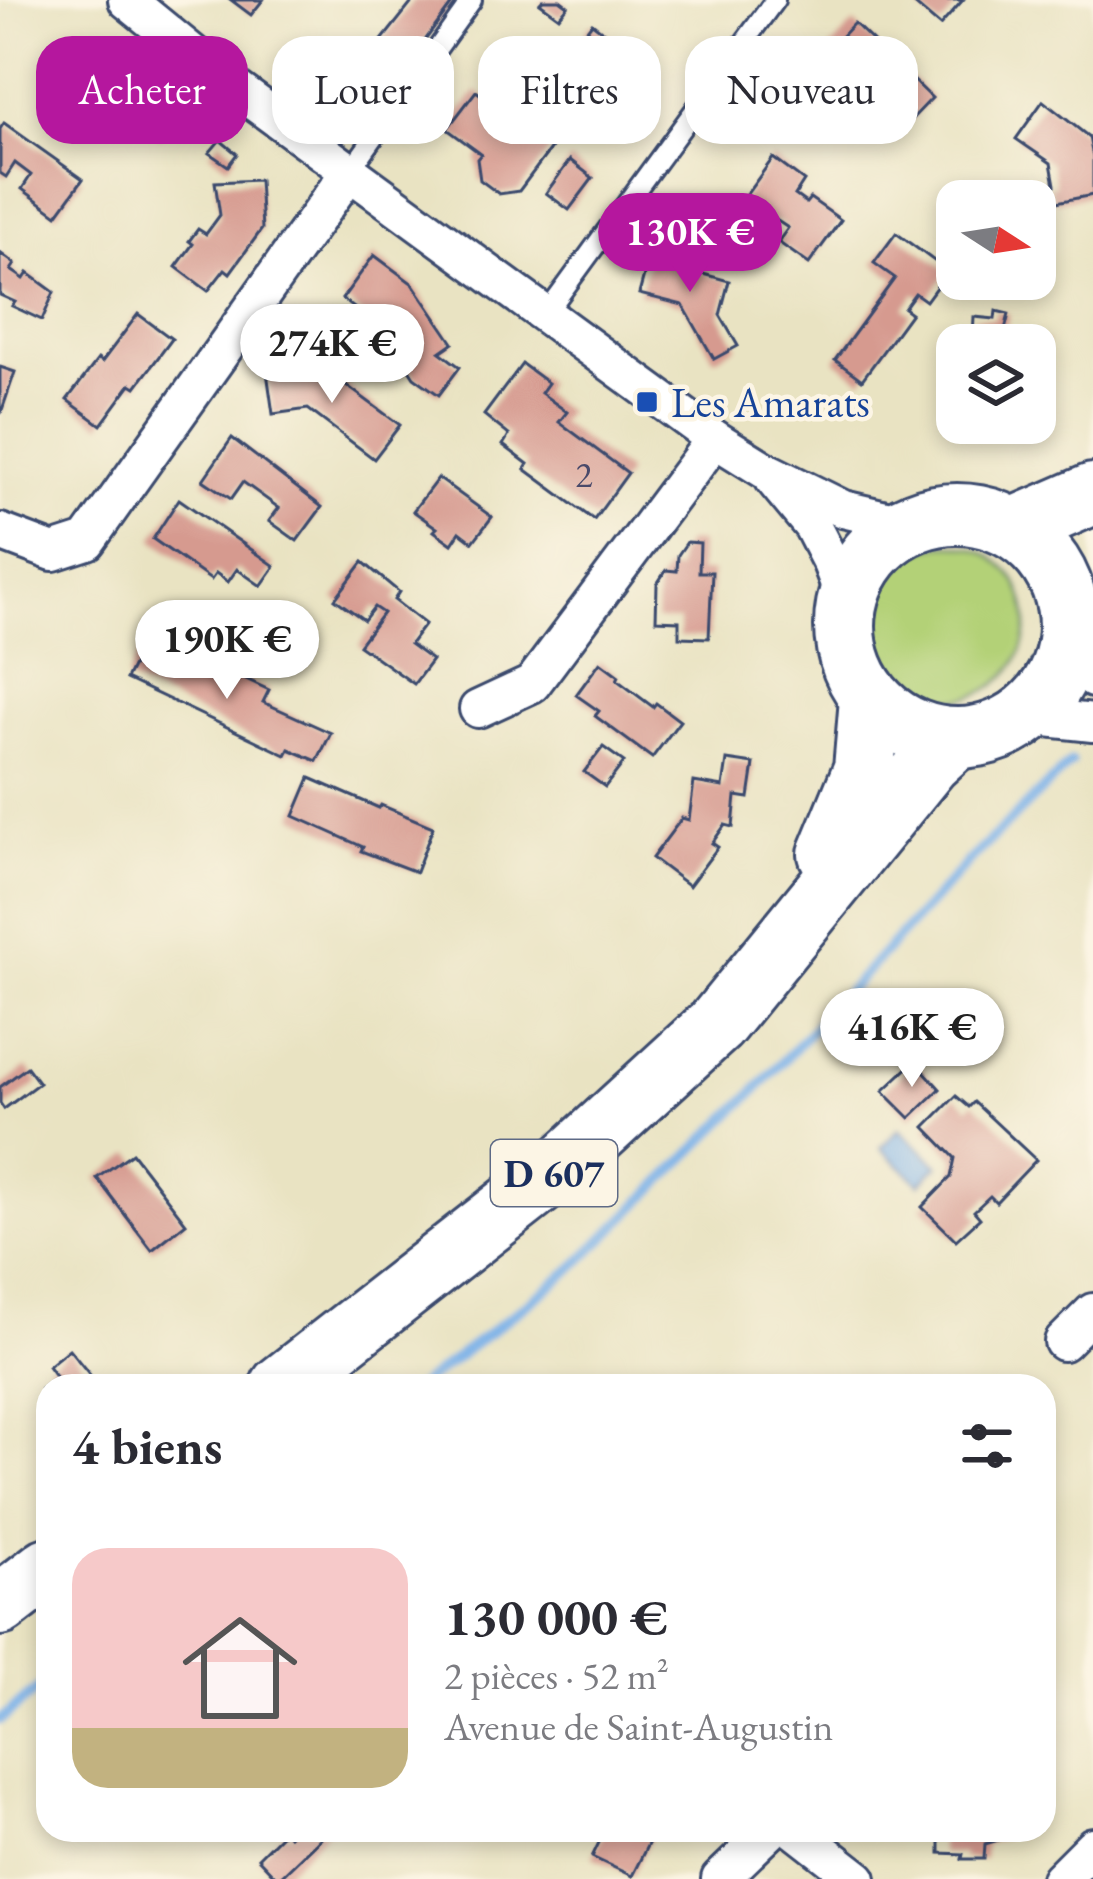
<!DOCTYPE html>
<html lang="fr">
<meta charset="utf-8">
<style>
body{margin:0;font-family:"EB Garamond",serif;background:#f2f2f3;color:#2b2b33;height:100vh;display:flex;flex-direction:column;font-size:45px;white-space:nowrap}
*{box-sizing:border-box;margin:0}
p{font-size:39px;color:#7c7c81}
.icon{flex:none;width:66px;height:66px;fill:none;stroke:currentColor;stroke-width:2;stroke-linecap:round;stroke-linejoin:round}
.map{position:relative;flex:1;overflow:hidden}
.panel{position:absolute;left:36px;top:1374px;width:1020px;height:468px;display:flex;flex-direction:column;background:#fff;border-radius:36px;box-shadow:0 6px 18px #0003}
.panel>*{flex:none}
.banner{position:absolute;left:36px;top:36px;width:1023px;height:108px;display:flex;gap:24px}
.needle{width:78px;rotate:102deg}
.fabs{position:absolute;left:936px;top:180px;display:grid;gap:24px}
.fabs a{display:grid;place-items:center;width:120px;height:120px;border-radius:24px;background:#fff;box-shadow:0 6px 18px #0003;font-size:60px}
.price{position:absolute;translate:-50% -102px;padding:0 27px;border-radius:42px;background:#fff;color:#222;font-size:39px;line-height:78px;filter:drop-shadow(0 3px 6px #0008)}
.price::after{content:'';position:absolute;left:50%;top:72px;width:36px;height:27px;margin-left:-18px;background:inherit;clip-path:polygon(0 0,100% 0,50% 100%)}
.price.selected{background:#b5179e;color:#fff}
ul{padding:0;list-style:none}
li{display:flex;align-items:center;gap:36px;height:300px;padding:0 36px}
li+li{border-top:3px solid #e1e1e2}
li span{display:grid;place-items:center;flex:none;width:336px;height:240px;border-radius:36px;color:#555}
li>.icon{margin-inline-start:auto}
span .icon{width:144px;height:144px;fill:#fffc;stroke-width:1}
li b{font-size:51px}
h2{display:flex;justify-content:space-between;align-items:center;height:144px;padding:0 36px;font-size:51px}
.chip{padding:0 42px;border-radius:36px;background:#fff;box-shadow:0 6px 18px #0003;font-size:42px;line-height:108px}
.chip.selected{background:#b5179e;color:#fff}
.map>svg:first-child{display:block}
.green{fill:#b3d177;stroke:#67806a;stroke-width:3}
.water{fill:#79b0e8;stroke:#4a70a3;stroke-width:3}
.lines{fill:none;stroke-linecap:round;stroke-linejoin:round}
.stream{stroke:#79b0e8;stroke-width:10}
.building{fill:#d69a8f}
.service-casing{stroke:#3a4a6d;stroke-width:24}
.minor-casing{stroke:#3a4a6d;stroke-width:42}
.primary-casing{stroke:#3a4a6d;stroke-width:66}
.service{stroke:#fff;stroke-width:18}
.minor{stroke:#fff;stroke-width:36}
.primary{stroke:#fff;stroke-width:60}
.transit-dot{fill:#1a4fb4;stroke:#fcf5e5;stroke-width:4.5}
.labels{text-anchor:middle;stroke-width:9;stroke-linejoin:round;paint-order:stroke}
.number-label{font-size:36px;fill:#4a4a6a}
.shield{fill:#fcf5e5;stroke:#5e6a86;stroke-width:3}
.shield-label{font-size:39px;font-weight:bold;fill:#1b2f5e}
.transit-label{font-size:42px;fill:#164399;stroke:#fcf5e5;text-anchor:start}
</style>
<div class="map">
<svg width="1093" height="1879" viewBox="0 0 1093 1879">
<rect width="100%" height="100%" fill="#fcf5e5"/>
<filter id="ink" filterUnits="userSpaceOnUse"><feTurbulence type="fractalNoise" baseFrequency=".00833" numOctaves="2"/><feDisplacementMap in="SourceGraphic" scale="24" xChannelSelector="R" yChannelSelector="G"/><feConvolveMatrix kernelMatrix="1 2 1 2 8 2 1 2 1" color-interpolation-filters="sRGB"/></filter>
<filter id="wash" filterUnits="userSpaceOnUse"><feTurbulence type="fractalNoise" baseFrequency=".004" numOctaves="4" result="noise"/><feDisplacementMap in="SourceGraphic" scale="48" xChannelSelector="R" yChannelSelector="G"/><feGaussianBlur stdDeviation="2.7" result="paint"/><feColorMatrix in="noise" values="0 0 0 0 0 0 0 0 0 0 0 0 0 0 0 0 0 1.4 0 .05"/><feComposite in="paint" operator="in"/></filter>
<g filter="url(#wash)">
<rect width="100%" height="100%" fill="#e9e3c2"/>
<circle class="green" cx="950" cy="622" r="77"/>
<path class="water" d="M899,1129L938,1165L920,1184L881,1148Z"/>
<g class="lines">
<g class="stream">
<path d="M419,1386L571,1270L756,1090L970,860L1071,762"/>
<path d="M0,1720L48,1681"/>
</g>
</g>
<g id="blocks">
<g class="building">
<path d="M231,0H263L251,15Z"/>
<path d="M414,0H455L380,101L351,79Z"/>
<path d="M543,0H560L568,6L559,17L540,3Z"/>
<path d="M916,0H963L940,26L913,3Z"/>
<path d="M592,23L625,48L600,81L592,75L587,81L600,90L585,111L539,76L538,69L550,54L571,69L575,63L566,57Z"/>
<path d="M854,23L877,45L872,51L895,73L900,67L932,98L910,121L894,106L884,117L873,118L862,107L872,96L843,67L832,78L816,63Z"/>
<path d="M94,47L180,111L160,138L124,111L112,128L85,108L106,79L83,62Z"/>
<path d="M476,91L552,147L519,191L499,194L480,180L477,159L481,154L447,129Z"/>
<path d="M1043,101L1089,137L1093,157V195L1057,202L1053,198L1050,186L1055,185L1051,163L1016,139Z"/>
<path d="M4,123L83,179L57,215L22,189L31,175L15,163L6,177L0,173V129Z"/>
<path d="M220,140L237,154L228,166L209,153Z"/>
<path d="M773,158L804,181L795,195L806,203L810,198L841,220L809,264L778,242L788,228L776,220L769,229L738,206Z"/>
<path d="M570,160L593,178L569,210L546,193Z"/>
<path d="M259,180L262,229L230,273L225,269L208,291L176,267L193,244L189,241L198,229L206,234L220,215L215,182Z"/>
<path d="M896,233L948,271L926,301L915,293L904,308L911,313L862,380L835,360L895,278L874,263Z"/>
<path d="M652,246L701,260L696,272L729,281L720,315L738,346L714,359L683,305L639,294Z"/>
<path d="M0,253L15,264L11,270L24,279L28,273L54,292L42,320L12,306L15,302L0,295Z"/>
<path d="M374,255L413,284L453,343L440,352L460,367L439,395L414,377L398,352L415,340L398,313L385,331L342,299Z"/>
<path d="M996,311L1009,314L1005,330L1048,341L1036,377L1035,345H960L959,337L973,338L974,317L995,319Z"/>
<path d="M138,314L172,339L136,387L131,384L101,425L67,400L98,359L102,362Z"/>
<path d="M522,364L548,383L541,393L567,412L559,422L628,473L594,520L525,469L528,464L503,445L509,435L484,415Z"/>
<path d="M319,365L400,425L374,459L308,409L273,414L267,372Z"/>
<path d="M0,367L15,372L1,413H0Z"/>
<path d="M232,438L322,507L297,541L269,521L279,508L243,482L231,499L203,480Z"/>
<path d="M438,478L492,517L473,542L460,532L452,544L434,531L437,528L413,511Z"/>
<path d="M179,499L275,566L261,586L237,569L228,582L216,573L211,580L153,539Z"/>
<path d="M687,542L700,543L699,572H712L709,638L679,637V621L656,620L657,584L666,570L677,571L678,555Z"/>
<path d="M363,562L399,592L394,600L425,624L410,644L432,660L414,684L359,645L383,613L374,607L364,620L335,599Z"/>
<path d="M143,645L195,669L201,658L269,690L263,702L331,733L317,761L289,749L286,755L126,679Z"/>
<path d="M600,662L619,676L617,680L653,707L656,703L680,721L652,758L595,716L599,711L576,695Z"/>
<path d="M603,747L624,762L605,787L584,772Z"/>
<path d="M727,760L754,764L749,798L736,796L733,827L725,825L712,843L718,847L689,886L652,858L682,818L689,820L694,782L723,787Z"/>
<path d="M310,778L379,808L381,805L433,827L416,872L361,851L363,847L294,816Z"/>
<path d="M915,1061L940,1089L910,1118L883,1091Z"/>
<path d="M27,1067L39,1083L4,1109L0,1103V1087Z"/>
<path d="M956,1096L969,1107L974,1102L1036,1160L996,1202L990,1196L974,1211L980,1218L956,1240L922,1207L951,1177L955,1158L925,1127Z"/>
<path d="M132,1153L186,1223L152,1250L97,1178Z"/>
<path d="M69,1349L99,1386H48V1398L41,1389L56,1377L48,1366Z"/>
<path d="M295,1830H329L278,1879L258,1858L285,1831L289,1836Z"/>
<path d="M605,1830H655L632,1876L592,1857Z"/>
<path d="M940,1830H1029L1019,1836L1018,1834L985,1844L984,1859H962L963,1854L940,1853Z"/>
</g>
</g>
</g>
<g filter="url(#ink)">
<use href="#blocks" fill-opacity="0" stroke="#3a4a6d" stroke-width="3"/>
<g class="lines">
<g class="service-casing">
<g id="service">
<path d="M350,171L472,0"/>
<path d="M545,315L775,0"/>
</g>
</g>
<g class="minor-casing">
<g id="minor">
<path d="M127,0L231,85L715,439L768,472L843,509L907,524"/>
<path d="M774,480L812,526L831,563L845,600"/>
<path d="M0,532L53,552L87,541L350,171"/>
<path d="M1069,641L1083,668L1093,679"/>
<path d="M478,709L532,684L715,439"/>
<path d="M1028,716L1093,723"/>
<path d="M1063,1342L1093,1312"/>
<path d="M795,1830L858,1879"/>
<path d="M720,1879L771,1830"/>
<path d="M1060,1879L1093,1846"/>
</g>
</g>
<g class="primary-casing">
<g id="primary">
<circle cx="957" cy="626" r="112"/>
<path d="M1015,528L1093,494"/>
<path d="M829,854L864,769L870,699"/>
<path d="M281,1386L561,1167L716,1025L929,763L954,740"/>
<path d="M0,1605L48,1568"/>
</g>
</g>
<use href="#service" class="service"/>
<use href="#minor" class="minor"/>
<use href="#primary" class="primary"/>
</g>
</g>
<rect class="transit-dot" x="635" y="390" width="24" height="24" rx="6"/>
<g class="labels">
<g class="number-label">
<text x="584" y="487">2</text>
</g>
<rect class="shield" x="491" y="1140" width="126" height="66" rx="9"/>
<g class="shield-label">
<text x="554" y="1187">D 607</text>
</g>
<g class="transit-label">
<text x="671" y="417">Les Amarats</text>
</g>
</g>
</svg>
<div class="fabs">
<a><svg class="needle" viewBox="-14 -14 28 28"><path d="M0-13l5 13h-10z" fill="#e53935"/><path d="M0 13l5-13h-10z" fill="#7c7c81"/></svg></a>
<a><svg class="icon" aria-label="layers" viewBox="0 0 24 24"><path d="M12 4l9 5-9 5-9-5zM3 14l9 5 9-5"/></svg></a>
</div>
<b class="price selected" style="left:690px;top:295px">130K €</b>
<b class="price" style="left:332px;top:406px">274K €</b>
<b class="price" style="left:227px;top:702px">190K €</b>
<b class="price" style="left:912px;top:1090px">416K €</b>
<div class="banner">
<a class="chip selected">Acheter</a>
<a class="chip">Louer</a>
<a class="chip">Filtres</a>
<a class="chip">Nouveau</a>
</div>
<section class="panel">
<h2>4 biens<svg class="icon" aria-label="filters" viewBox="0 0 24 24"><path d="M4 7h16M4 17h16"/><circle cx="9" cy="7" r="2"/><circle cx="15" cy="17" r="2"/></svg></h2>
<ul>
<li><span style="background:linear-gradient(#f6c9c9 75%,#c2b280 0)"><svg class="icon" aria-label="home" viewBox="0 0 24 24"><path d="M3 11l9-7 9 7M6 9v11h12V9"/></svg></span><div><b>130 000 €</b><p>2 pièces · 52 m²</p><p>Avenue de Saint-Augustin</p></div></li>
</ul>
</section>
</div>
